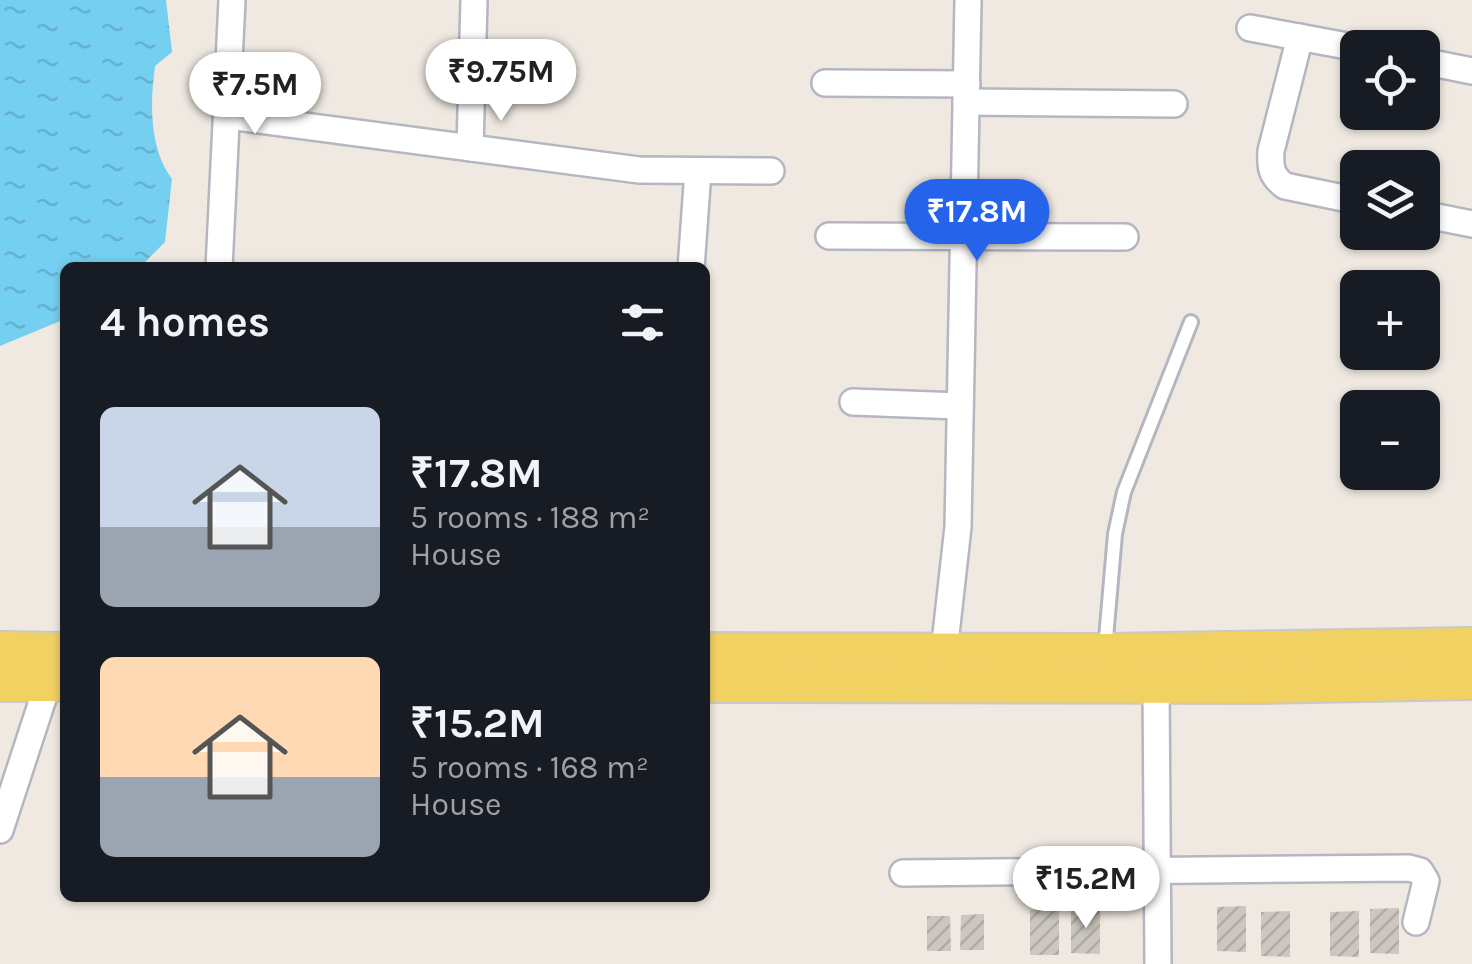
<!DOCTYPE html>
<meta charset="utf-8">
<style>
body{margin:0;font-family:Karla,sans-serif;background:#242831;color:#f1f3f6;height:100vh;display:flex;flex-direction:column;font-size:38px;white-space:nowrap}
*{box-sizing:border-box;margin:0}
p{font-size:32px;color:#9ea1a6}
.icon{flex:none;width:55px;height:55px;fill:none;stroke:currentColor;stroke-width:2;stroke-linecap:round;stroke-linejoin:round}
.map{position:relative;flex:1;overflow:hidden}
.side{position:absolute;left:60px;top:262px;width:650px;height:640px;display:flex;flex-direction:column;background:#171b24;border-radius:15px;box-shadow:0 2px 8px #0004}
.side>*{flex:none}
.fabs{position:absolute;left:1340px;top:30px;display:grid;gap:20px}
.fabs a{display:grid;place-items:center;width:100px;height:100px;border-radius:15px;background:#171b24;box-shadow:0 2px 8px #0004;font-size:50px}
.price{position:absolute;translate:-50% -85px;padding:0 22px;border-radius:35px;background:#fff;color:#222;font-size:32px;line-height:65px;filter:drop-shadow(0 2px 5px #0008)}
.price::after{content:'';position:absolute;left:50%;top:60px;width:30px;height:22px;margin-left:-15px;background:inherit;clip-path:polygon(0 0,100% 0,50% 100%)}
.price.current{background:#2563eb;color:#fff}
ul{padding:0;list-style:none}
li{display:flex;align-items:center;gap:30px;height:250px;padding:0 40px}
li span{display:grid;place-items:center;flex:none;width:280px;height:200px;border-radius:15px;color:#555}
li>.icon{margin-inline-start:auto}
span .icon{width:120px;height:120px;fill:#fffc;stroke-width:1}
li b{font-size:42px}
h2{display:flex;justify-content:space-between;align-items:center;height:120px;padding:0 40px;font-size:42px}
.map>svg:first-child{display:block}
.water{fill:url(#water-ripples)}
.building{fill:url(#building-hatch)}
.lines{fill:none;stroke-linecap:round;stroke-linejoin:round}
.service-casing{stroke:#b4b7c1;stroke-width:18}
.minor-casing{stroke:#b4b7c1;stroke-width:30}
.primary-casing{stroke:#c9c9c9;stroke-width:42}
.service{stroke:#fff;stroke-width:12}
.minor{stroke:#fff;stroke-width:25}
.primary{stroke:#f2d163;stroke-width:38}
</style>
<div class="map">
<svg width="1472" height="964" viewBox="0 0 1472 964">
<defs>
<pattern id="water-ripples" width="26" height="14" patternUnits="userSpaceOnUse" patternTransform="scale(2.5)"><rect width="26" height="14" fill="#75cff0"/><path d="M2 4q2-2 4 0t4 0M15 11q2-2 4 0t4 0" fill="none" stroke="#66b2ce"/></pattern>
<pattern id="building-hatch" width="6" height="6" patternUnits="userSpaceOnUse" patternTransform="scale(2.5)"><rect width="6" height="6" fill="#cbc7bf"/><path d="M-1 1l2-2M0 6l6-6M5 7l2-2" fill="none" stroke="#afaba4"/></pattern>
</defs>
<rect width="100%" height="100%" fill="#efe9e1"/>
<path class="water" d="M0,0H166L172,52L155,66C150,103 149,148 172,179L165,242L140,267L65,268V319L0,346Z"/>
<g class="building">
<path d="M1246,906V952L1217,951V907Z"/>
<path d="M1100,908V954L1071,953V909Z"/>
<path d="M1399,908V954L1370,953V909Z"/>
<rect x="1030" y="910" width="29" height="45"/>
<path d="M1290,911V957L1261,956V912Z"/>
<path d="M1359,911V957L1330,956V912Z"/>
<path d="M984,914V950H960L961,915Z"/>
<path d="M927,916H950L951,951H927Z"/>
</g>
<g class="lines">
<g class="service-casing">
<path id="service" d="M1105,650L1115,534L1124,492L1191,322"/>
</g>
<g class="minor-casing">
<g id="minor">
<path d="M1250,28L1358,48"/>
<path d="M1300,37L1271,151C1270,167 1271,176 1285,186L1358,201"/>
<path d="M1422,61L1472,71"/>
<path d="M825,83L967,84"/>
<path d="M966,102L1174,104"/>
<path d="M228,116L639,170L771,171"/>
<path d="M470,148L474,0"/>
<path d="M1422,214L1472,224"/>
<path d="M829,236L1125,237"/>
<path d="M219,268L232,0"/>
<path d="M691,268L698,171"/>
<path d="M853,402L960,406"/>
<path d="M944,652L958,527L968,0"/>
<path d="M1156,684L1158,964"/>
<path d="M0,830L52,671"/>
<path d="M903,873L1409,868L1420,871L1426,881L1416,922"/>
</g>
</g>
<g class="primary-casing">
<g id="primary">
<path d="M0,651L65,652"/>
<path d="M705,652L1105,653L1472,647"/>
<path d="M0,682H65"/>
<path d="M705,683L1263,684L1472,680"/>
</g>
</g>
<use href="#service" class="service"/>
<use href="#minor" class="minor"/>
<use href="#primary" class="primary"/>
</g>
</svg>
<div class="fabs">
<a><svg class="icon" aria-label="locate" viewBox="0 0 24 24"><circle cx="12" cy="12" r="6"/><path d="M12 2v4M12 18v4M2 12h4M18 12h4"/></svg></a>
<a><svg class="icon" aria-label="layers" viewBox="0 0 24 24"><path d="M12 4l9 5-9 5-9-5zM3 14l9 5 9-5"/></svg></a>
<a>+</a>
<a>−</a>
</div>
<b class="price" style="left:501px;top:124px">₹9.75M</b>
<b class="price" style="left:255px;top:137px">₹7.5M</b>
<b class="price current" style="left:977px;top:264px">₹17.8M</b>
<b class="price" style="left:1086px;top:931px">₹15.2M</b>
<section class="side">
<h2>4 homes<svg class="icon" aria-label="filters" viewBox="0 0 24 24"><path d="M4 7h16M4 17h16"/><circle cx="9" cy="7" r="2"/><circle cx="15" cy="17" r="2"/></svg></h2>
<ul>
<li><span style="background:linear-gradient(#c9d6e8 60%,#9aa5b1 0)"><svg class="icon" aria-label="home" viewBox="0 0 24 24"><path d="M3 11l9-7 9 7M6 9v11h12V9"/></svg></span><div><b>₹17.8M</b><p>5 rooms · 188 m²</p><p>House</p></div></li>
<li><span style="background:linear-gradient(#ffd9b3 60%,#9aa5b1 0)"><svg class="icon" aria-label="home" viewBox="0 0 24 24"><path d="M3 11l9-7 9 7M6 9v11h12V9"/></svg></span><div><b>₹15.2M</b><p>5 rooms · 168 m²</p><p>House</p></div></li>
</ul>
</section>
</div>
